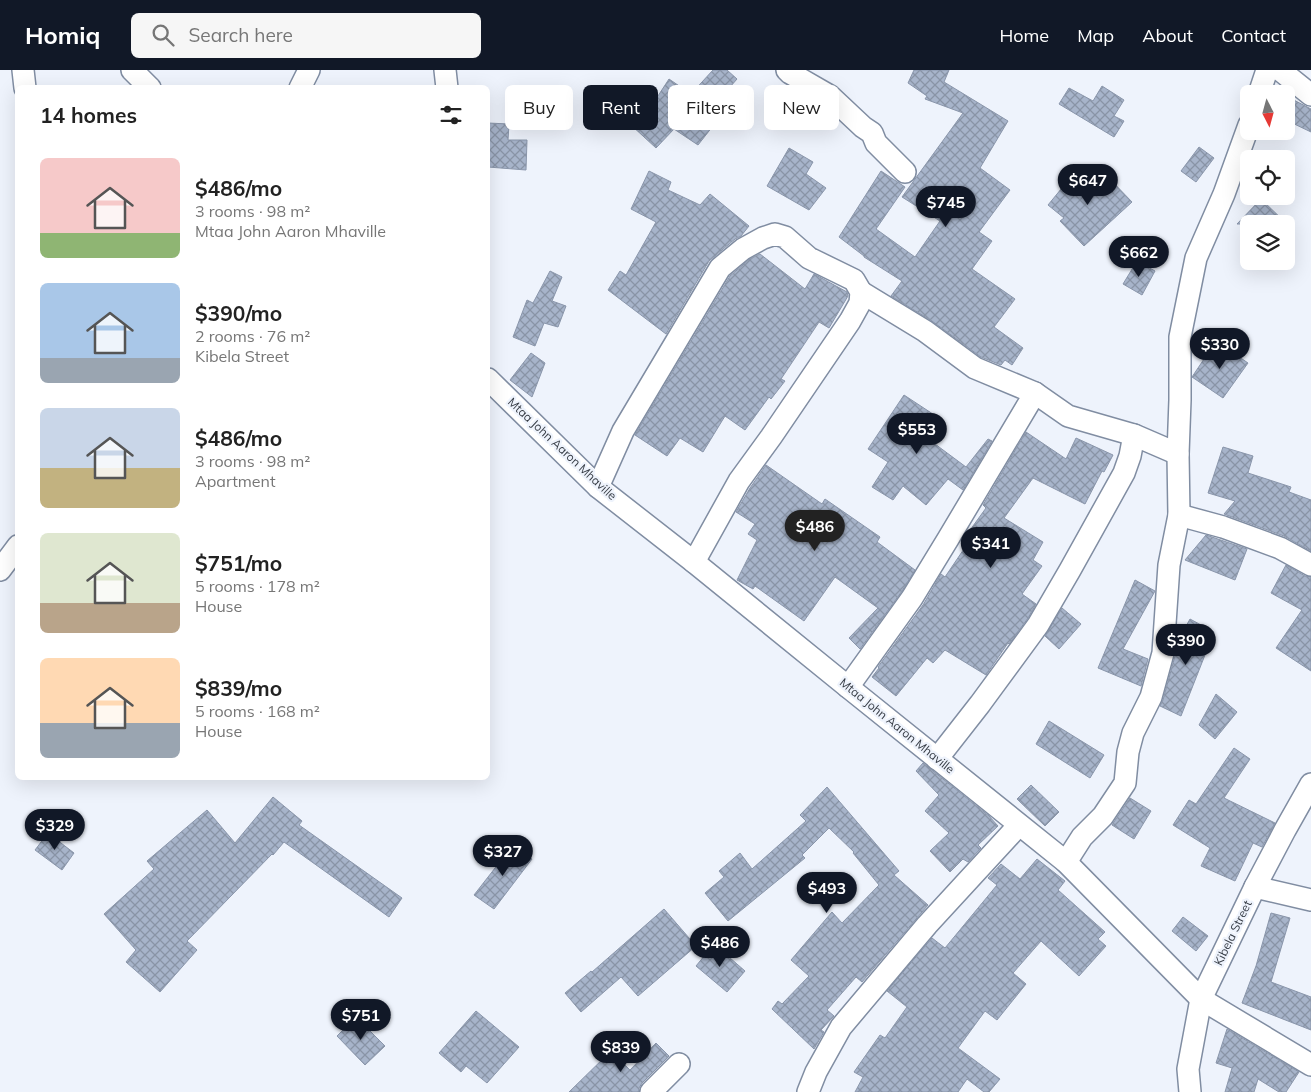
<!DOCTYPE html>
<meta charset="utf-8">
<style>
body{margin:0;font-family:Mulish,sans-serif;background:#f6f6f6;color:#222;height:100vh;display:flex;flex-direction:column;font-size:19px;white-space:nowrap}
*{box-sizing:border-box;margin:0}
p{font-size:16px;color:#767676}
.icon{flex:none;width:28px;height:28px;fill:none;stroke:currentColor;stroke-width:2;stroke-linecap:round;stroke-linejoin:round}
.map{position:relative;flex:1;overflow:hidden}
.drawer{position:absolute;left:15px;top:15px;width:475px;height:695px;display:flex;flex-direction:column;background:#fff;border-radius:8px;box-shadow:0 5px 20px #0002}
.drawer>*{flex:none}
.guide{position:absolute;left:505px;top:15px;width:475px;height:45px;display:flex;gap:10px}
.needle{width:32px;rotate:174deg}
.fabs{position:absolute;left:1240px;top:15px;display:grid;gap:10px}
.fabs a{display:grid;place-items:center;width:55px;height:55px;border-radius:8px;background:#fff;box-shadow:0 5px 20px #0002;font-size:25px}
.price{position:absolute;translate:-50% -42px;padding:0 11px;border-radius:18px;background:#111827;color:#fff;font-size:16px;line-height:32px;filter:drop-shadow(0 1px 2px #0008)}
.price::after{content:'';position:absolute;left:50%;top:30px;width:15px;height:11px;margin-left:-8px;background:inherit;clip-path:polygon(0 0,100% 0,50% 100%)}
.price.selected{background:#222;color:#fff}
ul{padding:0;list-style:none}
li{display:flex;align-items:center;gap:15px;height:125px;padding:0 25px}
li span{display:grid;place-items:center;flex:none;width:140px;height:100px;border-radius:8px;color:#555}
li>.icon{margin-inline-start:auto}
span .icon{width:60px;height:60px;fill:#fffc;stroke-width:1}
li b{font-size:21px}
h2{display:flex;justify-content:space-between;align-items:center;height:60px;padding:0 25px;font-size:21px}
.chip{padding:0 18px;border-radius:8px;background:#fff;box-shadow:0 5px 20px #0002;font-size:18px;line-height:45px}
.chip.selected{background:#111827;color:#fff}
header{display:flex;align-items:center;gap:30px;box-sizing:border-box;height:70px;padding:0 25px;background:#111827;color:#fff}
header strong{font-size:24px}
nav{display:flex;gap:28px;margin-inline-start:auto;font-size:18px}
.search{width:350px;height:45px;background:#f6f6f6;display:flex;align-items:center;gap:12px;box-sizing:border-box;padding:0 18px;border-radius:8px;color:#767676;font-size:19px}
.map>svg:first-child{display:block}
.building{fill:url(#building-cross-hatch);stroke:#8a96ab}
.lines{fill:none;stroke-linecap:round;stroke-linejoin:round}
.minor-casing{stroke:#808da2;stroke-width:24}
.minor{stroke:#fff;stroke-width:21}
.labels{text-anchor:middle;stroke-width:4.5;stroke-linejoin:round;paint-order:stroke}
.street-label{font-size:12px;fill:#353b44;stroke:#eef3fc}
</style>
<header>
<strong>Homiq</strong>
<div class="search"><svg class="icon" aria-label="search" viewBox="0 0 24 24"><circle cx="10" cy="10" r="6"/><path d="M15 15l6 6"/></svg>Search here</div>
<nav><a>Home</a><a>Map</a><a>About</a><a>Contact</a></nav>
</header>
<div class="map">
<svg width="1311" height="1022" viewBox="0 0 1311 1022">
<defs>
<pattern id="building-cross-hatch" width="8" height="8" patternUnits="userSpaceOnUse" patternTransform="scale(1.25)"><rect width="8" height="8" fill="#a7b4ca"/><path d="M0 0l8 8M0 8l8-8" fill="none" stroke="#8994a6"/></pattern>
</defs>
<rect width="100%" height="100%" fill="#eef3fc"/>
<g class="building">
<path d="M713,0H727L737,9L723,25L728,29L715,43L720,47L698,75L674,59L656,78L631,55L656,29L669,9L691,24Z"/>
<path d="M914,0H949L944,12L1008,51L980,98L1010,120L979,162L992,171L972,199L1015,229L994,257L1023,278L1012,295L1005,290L1001,295L981,287L932,251L891,226L902,211L864,187V186L839,167L881,101L905,117L876,159L915,187L940,151L902,127L963,43L925,29L927,26L908,13Z"/>
<path d="M1102,16L1124,30L1114,46L1124,51L1114,67L1059,34L1069,18L1093,31Z"/>
<path d="M1286,26L1311,39V62L1286,50Z"/>
<path d="M488,53L509,54L508,70H527L526,100L488,97Z"/>
<path d="M1199,77L1214,88L1196,112L1181,101Z"/>
<path d="M789,78L813,92L806,104L826,118L809,140L767,116Z"/>
<path d="M649,101L671,112L668,120L700,135L710,124L749,156L741,166L735,169L709,191L666,264L608,220L620,201L626,205L656,152L631,139Z"/>
<path d="M1075,102L1096,118L1108,107L1132,132L1084,176L1060,151L1064,148L1048,135Z"/>
<path d="M1261,129L1287,154H1237Z"/>
<path d="M760,184L805,219L814,204L847,222L848,226L829,258L819,252L781,309L785,311L771,329L769,327L745,360L725,346L703,382L680,368L667,386L635,365L730,206L750,189Z"/>
<path d="M1137,191L1155,201L1142,225L1123,214Z"/>
<path d="M550,201L562,207L552,231L566,236L558,257L544,253L535,276L513,267L527,230L533,233Z"/>
<path d="M1216,271L1248,293L1223,328L1192,307Z"/>
<path d="M531,283L545,293L532,327L510,310Z"/>
<path d="M904,325L945,352L931,371L966,397L988,369L992,371L963,420L948,409L926,435L903,416L893,430L872,417L888,392L868,379Z"/>
<path d="M1026,362L1066,389L1076,368L1113,385L1104,402L1102,401L1085,434L1033,408L1004,448L1043,472L1033,490L1042,496L1022,524L1036,534L1028,548L1009,574L1008,573L986,605L945,580L933,593L927,588L896,626L872,607L879,598L878,597L923,535L941,504L945,507L970,470L965,467L986,438L983,435Z"/>
<path d="M1223,377L1253,386L1248,403L1291,417L1289,422L1311,430V481L1284,466L1224,444L1235,431L1208,423Z"/>
<path d="M766,395L822,434L825,429L880,467L877,472L915,500L902,521L860,579L849,568L878,538L835,507L804,551L755,516L753,519L737,510L757,470L748,464L755,454L736,442L750,418Z"/>
<path d="M1206,465L1247,479L1235,510L1185,490Z"/>
<path d="M1286,495L1305,506L1311,507V601L1276,578L1302,540L1271,523Z"/>
<path d="M1135,510L1155,521L1123,579L1148,589L1141,616L1098,598Z"/>
<path d="M1062,538L1081,554L1059,579L1045,566Z"/>
<path d="M1190,549L1214,562L1181,646L1160,636L1163,630L1175,586L1176,574Z"/>
<path d="M1216,624L1237,642L1215,669L1199,655Z"/>
<path d="M1049,651L1104,685L1090,708L1036,674Z"/>
<path d="M1234,678L1250,689L1224,728L1275,753L1262,777L1253,773L1235,811L1201,796L1210,778L1173,755L1189,730L1196,734Z"/>
<path d="M923,693L989,746L998,756L978,775L981,778L968,792L963,789L950,802L930,781L949,763L925,741L939,725L916,701Z"/>
<path d="M1031,715L1059,742L1045,756L1017,729Z"/>
<path d="M827,717L899,801L894,805L928,835L862,912L856,907L827,940L834,946L821,960L824,962L814,979L772,939L778,931L782,934L809,906L791,890L832,842L842,853L879,815L853,783L854,782L829,758L802,785L805,788L728,851L705,823L724,807L719,801L740,783L752,799L806,751L800,745Z"/>
<path d="M273,727L302,751L299,755L402,828L389,847L284,772L273,785L272,784L187,871L197,880L160,922L126,892L136,880L104,844L154,799L147,791L207,740L235,773Z"/>
<path d="M1130,728L1151,741L1134,769L1112,755Z"/>
<path d="M48,763L74,783L62,800L35,780Z"/>
<path d="M513,775L532,789L494,839L474,825Z"/>
<path d="M1037,789L1065,811L1058,820L1105,862L1098,869L1106,876L1079,906L1041,871L1013,903L1026,914L997,950L985,941L958,978L1000,1009L989,1022H984L967,1009L958,1022H855L863,1007L854,1002L880,965L885,968L907,937L887,921L932,868L945,878L997,815L988,808L1001,794L1020,809Z"/>
<path d="M664,839L696,876L638,926L621,907L581,942L565,923L591,901L592,902Z"/>
<path d="M1271,843L1290,848L1271,912L1311,927V960L1242,933L1256,896Z"/>
<path d="M1183,847L1208,866L1196,881L1172,861Z"/>
<path d="M714,874L745,901L727,922L696,896Z"/>
<path d="M476,941L519,977L487,1013L466,996L461,1002L439,983Z"/>
<path d="M356,947L385,976L365,995L337,966Z"/>
<path d="M1227,959L1299,1002L1286,1022H1279L1258,1009L1254,1022H1225L1232,998L1216,993Z"/>
<path d="M656,973L669,986L642,1013L639,1018V1022H569L611,981L630,1000Z"/>
</g>
<g class="lines">
<g class="minor-casing">
<g id="minor">
<path d="M23,0L25,18"/>
<path d="M132,0L150,18"/>
<path d="M445,0L447,18"/>
<path d="M787,0L790,3L830,26L863,57L872,63L876,73L905,102"/>
<path d="M1280,0L1311,25"/>
<path d="M300,18L309,0"/>
<path d="M1259,24L1267,0"/>
<path d="M861,222L925,261L975,298L1035,323L1068,346L1134,365L1178,384"/>
<path d="M488,309L598,417L694,492L848,617L1066,792L1201,929L1311,995"/>
<path d="M598,417L623,361L720,198L743,179L763,168L775,164L785,167L809,188L854,210L861,222L860,233L850,251L771,367L739,411L694,492"/>
<path d="M1179,445L1223,457L1280,478L1311,495"/>
<path d="M0,500L18,476"/>
<path d="M848,617L912,528L948,469L1035,323"/>
<path d="M937,689L980,634L1038,555L1070,500L1124,403L1130,386L1134,365"/>
<path d="M1066,792L1082,767L1103,746L1125,713L1128,682L1133,663L1151,627L1163,583L1169,495L1179,445L1178,384L1180,330V267L1196,188L1224,124L1249,55"/>
<path d="M1255,817L1311,830"/>
<path d="M651,1022L679,994"/>
<path d="M808,1022L816,1002L841,957L927,855L1019,755"/>
<path d="M1190,1022L1188,999L1201,929L1255,817L1285,760L1311,714"/>
</g>
</g>
<use href="#minor" class="minor"/>
</g>
<g class="labels">
<g class="street-label">
<text transform="translate(562 379) rotate(43)" y="4">Mtaa John Aaron Mhaville</text>
<text transform="translate(897 656) rotate(39)" y="4">Mtaa John Aaron Mhaville</text>
<text transform="translate(1233 863) rotate(-64)" y="4">Kibela Street</text>
</g>
</g>
</svg>
<div class="fabs">
<a><svg class="needle" viewBox="-14 -14 28 28"><path d="M0-13l5 13h-10z" fill="#e53935"/><path d="M0 13l5-13h-10z" fill="#767676"/></svg></a>
<a><svg class="icon" aria-label="locate" viewBox="0 0 24 24"><circle cx="12" cy="12" r="6"/><path d="M12 2v4M12 18v4M2 12h4M18 12h4"/></svg></a>
<a><svg class="icon" aria-label="layers" viewBox="0 0 24 24"><path d="M12 4l9 5-9 5-9-5zM3 14l9 5 9-5"/></svg></a>
</div>
<b class="price" style="left:1088px;top:136px">$647</b>
<b class="price" style="left:946px;top:158px">$745</b>
<b class="price" style="left:1139px;top:208px">$662</b>
<b class="price" style="left:1220px;top:300px">$330</b>
<b class="price" style="left:917px;top:385px">$553</b>
<b class="price selected" style="left:815px;top:482px">$486</b>
<b class="price" style="left:991px;top:499px">$341</b>
<b class="price" style="left:1186px;top:596px">$390</b>
<b class="price" style="left:55px;top:781px">$329</b>
<b class="price" style="left:503px;top:807px">$327</b>
<b class="price" style="left:827px;top:844px">$493</b>
<b class="price" style="left:720px;top:898px">$486</b>
<b class="price" style="left:361px;top:971px">$751</b>
<b class="price" style="left:621px;top:1003px">$839</b>
<div class="guide">
<a class="chip">Buy</a>
<a class="chip selected">Rent</a>
<a class="chip">Filters</a>
<a class="chip">New</a>
</div>
<section class="drawer">
<h2>14 homes<svg class="icon" aria-label="filters" viewBox="0 0 24 24"><path d="M4 7h16M4 17h16"/><circle cx="9" cy="7" r="2"/><circle cx="15" cy="17" r="2"/></svg></h2>
<ul>
<li><span style="background:linear-gradient(#f6c9c9 75%,#8fb573 0)"><svg class="icon" aria-label="home" viewBox="0 0 24 24"><path d="M3 11l9-7 9 7M6 9v11h12V9"/></svg></span><div><b>$486/mo</b><p>3 rooms · 98 m²</p><p>Mtaa John Aaron Mhaville</p></div></li>
<li><span style="background:linear-gradient(#a9c7e8 75%,#9aa5b1 0)"><svg class="icon" aria-label="home" viewBox="0 0 24 24"><path d="M3 11l9-7 9 7M6 9v11h12V9"/></svg></span><div><b>$390/mo</b><p>2 rooms · 76 m²</p><p>Kibela Street</p></div></li>
<li><span style="background:linear-gradient(#c9d6e8 60%,#c2b280 0)"><svg class="icon" aria-label="home" viewBox="0 0 24 24"><path d="M3 11l9-7 9 7M6 9v11h12V9"/></svg></span><div><b>$486/mo</b><p>3 rooms · 98 m²</p><p>Apartment</p></div></li>
<li><span style="background:linear-gradient(#dfe7d0 70%,#b9a48a 0)"><svg class="icon" aria-label="home" viewBox="0 0 24 24"><path d="M3 11l9-7 9 7M6 9v11h12V9"/></svg></span><div><b>$751/mo</b><p>5 rooms · 178 m²</p><p>House</p></div></li>
<li><span style="background:linear-gradient(#ffd9b3 65%,#9aa5b1 0)"><svg class="icon" aria-label="home" viewBox="0 0 24 24"><path d="M3 11l9-7 9 7M6 9v11h12V9"/></svg></span><div><b>$839/mo</b><p>5 rooms · 168 m²</p><p>House</p></div></li>
</ul>
</section>
</div>
